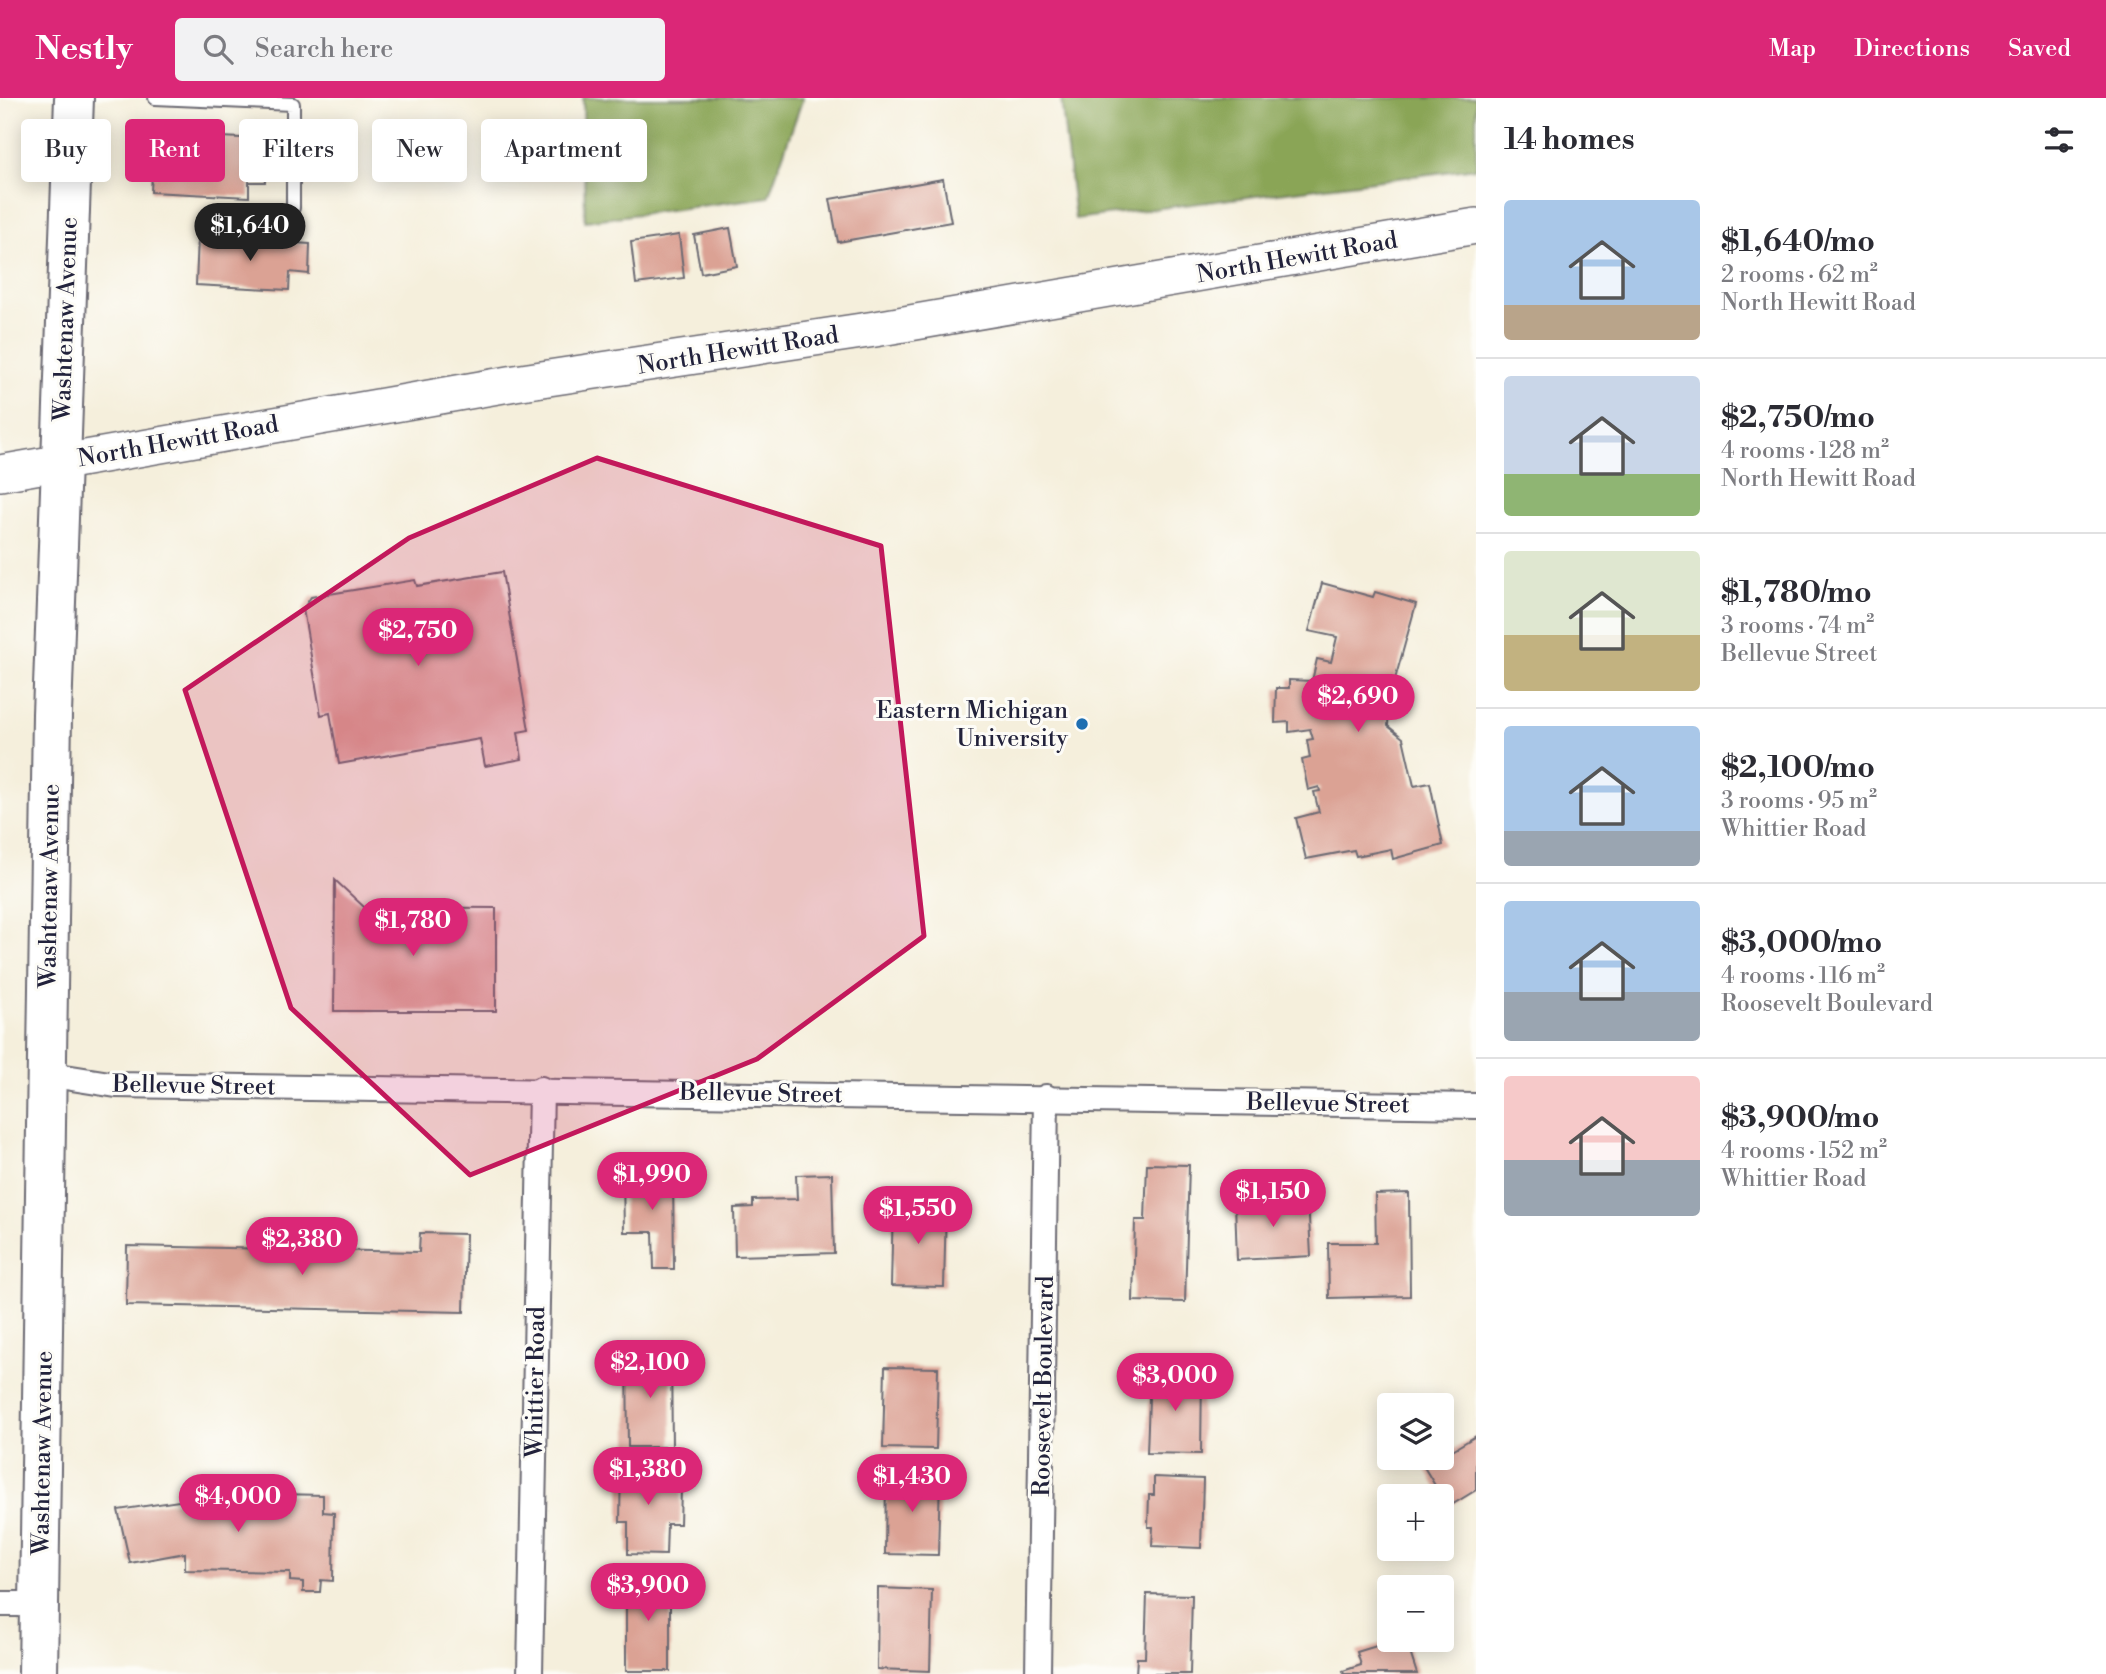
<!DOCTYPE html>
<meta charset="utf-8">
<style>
body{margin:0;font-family:"Libre Bodoni",serif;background:#f2f2f3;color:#2b2b33;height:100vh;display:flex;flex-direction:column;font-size:26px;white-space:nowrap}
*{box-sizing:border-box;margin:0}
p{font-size:23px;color:#7c7c81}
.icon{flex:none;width:38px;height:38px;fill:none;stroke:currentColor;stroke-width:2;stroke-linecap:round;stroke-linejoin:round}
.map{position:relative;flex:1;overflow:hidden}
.sheet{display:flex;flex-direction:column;background:#fff;width:630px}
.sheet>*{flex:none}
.hud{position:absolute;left:21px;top:21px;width:665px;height:63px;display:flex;gap:14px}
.buttons{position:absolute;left:1377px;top:1295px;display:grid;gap:14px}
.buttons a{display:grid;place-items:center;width:77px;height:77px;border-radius:7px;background:#fff;box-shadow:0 4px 18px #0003;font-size:35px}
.price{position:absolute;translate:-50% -60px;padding:0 16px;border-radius:24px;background:#db2777;color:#fff;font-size:23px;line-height:46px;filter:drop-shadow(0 2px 4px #0008)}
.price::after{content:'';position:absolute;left:50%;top:42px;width:21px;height:16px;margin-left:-10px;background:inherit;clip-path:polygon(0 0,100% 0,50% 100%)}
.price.on{background:#222;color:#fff}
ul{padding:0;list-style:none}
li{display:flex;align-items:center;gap:21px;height:175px;padding:0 28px}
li+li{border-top:2px solid #e1e1e2}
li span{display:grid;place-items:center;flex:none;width:196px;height:140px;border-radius:7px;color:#555}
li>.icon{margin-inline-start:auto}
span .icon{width:84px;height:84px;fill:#fffc;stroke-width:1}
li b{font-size:30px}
h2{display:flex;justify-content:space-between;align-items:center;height:84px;padding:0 28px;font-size:30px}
.tag{padding:0 24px;border-radius:7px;background:#fff;box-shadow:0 4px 18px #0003;font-size:24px;line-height:63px}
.tag.on{background:#db2777;color:#fff}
header{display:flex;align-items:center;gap:42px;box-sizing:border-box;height:98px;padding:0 35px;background:#db2777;color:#fff}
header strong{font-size:33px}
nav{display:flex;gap:38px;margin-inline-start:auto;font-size:24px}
.search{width:490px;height:63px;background:#f2f2f3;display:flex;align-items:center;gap:18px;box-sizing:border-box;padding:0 24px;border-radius:7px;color:#7c7c81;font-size:26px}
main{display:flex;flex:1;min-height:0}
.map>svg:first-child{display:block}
.forest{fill:#8aa557;stroke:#566449;stroke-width:2}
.building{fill:#dba294}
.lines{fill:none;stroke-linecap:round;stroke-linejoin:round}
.lane-casing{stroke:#6c6a73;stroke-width:16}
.street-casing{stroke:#6c6a73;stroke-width:28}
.secondary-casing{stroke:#6c6a73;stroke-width:38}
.primary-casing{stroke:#6c6a73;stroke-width:42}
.lane{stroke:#fff;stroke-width:12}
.street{stroke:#fff;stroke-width:24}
.secondary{stroke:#fff;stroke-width:35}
.primary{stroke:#fff;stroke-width:38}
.marked{fill:#c2185b;fill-opacity:0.2;stroke:#c2185b;stroke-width:5;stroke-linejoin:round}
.poi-dot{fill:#1f6fb2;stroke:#fdfcf7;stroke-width:2.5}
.labels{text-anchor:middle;stroke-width:6;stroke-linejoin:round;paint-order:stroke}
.street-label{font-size:24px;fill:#22223b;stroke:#fdfcf7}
.poi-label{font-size:24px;fill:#22223b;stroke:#fdfcf7;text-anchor:end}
</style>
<header>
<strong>Nestly</strong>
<div class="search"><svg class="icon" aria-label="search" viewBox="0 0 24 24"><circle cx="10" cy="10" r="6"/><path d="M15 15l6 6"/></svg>Search here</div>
<nav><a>Map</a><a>Directions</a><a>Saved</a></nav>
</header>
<main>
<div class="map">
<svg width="1476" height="1576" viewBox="0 0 1476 1576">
<rect width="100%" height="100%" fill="#fdfcf7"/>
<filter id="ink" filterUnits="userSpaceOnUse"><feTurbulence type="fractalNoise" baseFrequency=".0143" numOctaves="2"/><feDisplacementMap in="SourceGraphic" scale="14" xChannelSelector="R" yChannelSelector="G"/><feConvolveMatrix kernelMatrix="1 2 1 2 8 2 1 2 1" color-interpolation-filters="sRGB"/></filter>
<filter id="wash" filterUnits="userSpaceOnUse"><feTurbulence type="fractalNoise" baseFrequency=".00686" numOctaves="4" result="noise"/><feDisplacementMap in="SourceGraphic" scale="28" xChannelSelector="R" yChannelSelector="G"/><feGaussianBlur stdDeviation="1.57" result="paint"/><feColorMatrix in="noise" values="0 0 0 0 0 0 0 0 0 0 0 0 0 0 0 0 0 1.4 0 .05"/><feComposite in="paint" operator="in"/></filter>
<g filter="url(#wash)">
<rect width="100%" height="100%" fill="#f5efdc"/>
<g class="forest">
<path d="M583,0H803L768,99L585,123Z"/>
<path d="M1061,0H1476V70L1075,121Z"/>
</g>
<g id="blocks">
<g class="building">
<path d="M154,36L266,41L265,84H249V99L151,94Z"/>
<path d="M943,81L951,124L838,144L830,101Z"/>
<path d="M730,130L737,168L701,175L694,137Z"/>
<path d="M679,137L684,180L636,186L631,144Z"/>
<path d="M198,139L310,146L309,176L290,174L289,192L196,187Z"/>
<path d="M502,474L529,632L518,634L522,661L485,668L480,641L339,666L330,615L321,617L303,511L311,499L415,482L417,488Z"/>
<path d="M1322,485L1373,499L1375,494L1416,506L1394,585L1390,588L1388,628L1403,640L1414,688L1430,685L1443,747L1393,761L1391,751L1356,758L1354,752L1306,761L1296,720L1319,714L1314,694L1320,693L1319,689L1308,692L1302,662L1310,660L1307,642L1313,641L1310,631L1289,634V624L1275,625L1276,590H1289V582L1312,583L1317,561L1331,564L1337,539L1309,533Z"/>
<path d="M335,782L364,809L496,810V913H334Z"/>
<path d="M1147,1066L1189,1067L1185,1204L1133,1203L1135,1122H1145Z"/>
<path d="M673,1075L674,1171H654L653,1134H624L623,1076Z"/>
<path d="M832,1076L834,1155L735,1158L734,1110L753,1109V1102L797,1101L796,1077Z"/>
<path d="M1409,1095L1410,1198L1329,1200L1328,1145H1376L1375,1096Z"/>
<path d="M1308,1101L1311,1158L1237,1162L1235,1104Z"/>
<path d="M893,1107L946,1108L944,1189L891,1188Z"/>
<path d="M420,1135L466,1136L464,1214L126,1207L127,1148L419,1154Z"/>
<path d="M627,1254H671L672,1349H628Z"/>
<path d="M885,1269L938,1270L936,1351L883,1350Z"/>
<path d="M1150,1274L1202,1275L1201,1356L1147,1355Z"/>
<path d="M1476,1338V1392L1448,1409L1424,1369Z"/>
<path d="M621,1364L665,1365V1390L681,1391L680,1426H667L666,1457L628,1456V1424H620Z"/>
<path d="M886,1375L940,1376L938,1457L885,1456Z"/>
<path d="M1154,1379L1203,1381L1201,1450L1152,1448L1153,1429H1148L1149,1397H1154Z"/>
<path d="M186,1394L323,1397V1414L334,1415L333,1483L321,1482L320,1494H303V1484L290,1483V1474L185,1472V1455L130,1465L118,1412L186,1402Z"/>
<rect x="626" y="1477" width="44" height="96"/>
<path d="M878,1490L932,1492L930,1573L877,1571Z"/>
<path d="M1147,1496L1192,1497L1190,1576H1136L1137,1560H1145Z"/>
<path d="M1396,1542H1406L1417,1576H1344L1343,1573L1361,1567L1357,1554Z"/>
</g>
</g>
</g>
<g filter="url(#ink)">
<use href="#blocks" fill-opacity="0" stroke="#6c6a73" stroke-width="2"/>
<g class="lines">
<g class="lane-casing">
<path id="lane" d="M155,0L293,6V110"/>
</g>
<g class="street-casing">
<g id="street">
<path d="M46,976L116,987L1476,1008"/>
<path d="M0,1506H39"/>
<path d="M530,1576L541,991"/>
<path d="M1038,1576L1046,999"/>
</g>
</g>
<g class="secondary-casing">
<path id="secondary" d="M0,375L515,285L875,231L1476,128"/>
</g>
<g class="primary-casing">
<path id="primary" d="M38,1576L52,616L74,0"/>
</g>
<use href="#lane" class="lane"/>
<use href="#street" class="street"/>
<use href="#secondary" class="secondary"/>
<use href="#primary" class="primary"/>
</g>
</g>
<path class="marked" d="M597,360L881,448L924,838L757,961L470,1077L291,910L185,592L409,440Z"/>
<circle class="poi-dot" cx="1082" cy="626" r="7"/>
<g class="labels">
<g class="street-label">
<text transform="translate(1297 159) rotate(-10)" y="8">North Hewitt Road</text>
<text transform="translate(65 221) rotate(-88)" y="8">Washtenaw Avenue</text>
<text transform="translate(738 252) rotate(-9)" y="8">North Hewitt Road</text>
<text transform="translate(178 343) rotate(-10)" y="8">North Hewitt Road</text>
<text transform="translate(49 788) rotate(-89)" y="8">Washtenaw Avenue</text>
<text transform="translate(194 987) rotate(1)" y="8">Bellevue Street</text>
<text transform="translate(761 995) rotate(1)" y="8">Bellevue Street</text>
<text transform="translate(1328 1005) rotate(1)" y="8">Bellevue Street</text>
<text transform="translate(535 1284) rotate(-89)" y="8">Whittier Road</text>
<text transform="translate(1043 1288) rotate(-89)" y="8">Roosevelt Boulevard</text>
<text transform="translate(42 1355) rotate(-89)" y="8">Washtenaw Avenue</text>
</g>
<g class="poi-label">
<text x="1068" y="620">Eastern Michigan<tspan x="1068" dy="28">University</tspan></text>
</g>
</g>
</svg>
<div class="buttons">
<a><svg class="icon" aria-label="layers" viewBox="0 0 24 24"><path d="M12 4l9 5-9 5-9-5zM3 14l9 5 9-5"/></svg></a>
<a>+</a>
<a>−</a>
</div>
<b class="price on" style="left:250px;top:165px">$1,640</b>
<b class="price" style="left:418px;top:570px">$2,750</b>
<b class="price" style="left:1358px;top:636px">$2,690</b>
<b class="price" style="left:413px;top:860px">$1,780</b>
<b class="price" style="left:652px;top:1114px">$1,990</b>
<b class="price" style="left:1273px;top:1131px">$1,150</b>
<b class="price" style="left:918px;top:1148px">$1,550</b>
<b class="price" style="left:302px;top:1179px">$2,380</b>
<b class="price" style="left:650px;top:1302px">$2,100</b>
<b class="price" style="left:1175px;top:1315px">$3,000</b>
<b class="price" style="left:648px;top:1409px">$1,380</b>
<b class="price" style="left:912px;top:1416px">$1,430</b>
<b class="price" style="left:238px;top:1436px">$4,000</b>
<b class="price" style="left:648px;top:1525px">$3,900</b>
<div class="hud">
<a class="tag">Buy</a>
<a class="tag on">Rent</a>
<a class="tag">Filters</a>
<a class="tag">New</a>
<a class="tag">Apartment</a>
</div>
</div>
<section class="sheet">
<h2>14 homes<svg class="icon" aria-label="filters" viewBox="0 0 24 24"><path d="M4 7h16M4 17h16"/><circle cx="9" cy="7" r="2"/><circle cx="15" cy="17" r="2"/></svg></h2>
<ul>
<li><span style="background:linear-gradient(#a9c7e8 75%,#b9a48a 0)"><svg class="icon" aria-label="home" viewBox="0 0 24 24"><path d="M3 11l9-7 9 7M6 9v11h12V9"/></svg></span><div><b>$1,640/mo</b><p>2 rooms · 62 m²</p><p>North Hewitt Road</p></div></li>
<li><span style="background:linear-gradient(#c9d6e8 70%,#8fb573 0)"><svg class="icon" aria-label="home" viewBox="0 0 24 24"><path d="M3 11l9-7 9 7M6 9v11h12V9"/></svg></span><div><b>$2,750/mo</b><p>4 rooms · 128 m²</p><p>North Hewitt Road</p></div></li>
<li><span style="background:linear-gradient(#dfe7d0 60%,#c2b280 0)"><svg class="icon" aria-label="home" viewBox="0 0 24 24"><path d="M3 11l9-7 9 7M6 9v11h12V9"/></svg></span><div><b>$1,780/mo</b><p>3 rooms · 74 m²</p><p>Bellevue Street</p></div></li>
<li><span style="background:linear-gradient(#a9c7e8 75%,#9aa5b1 0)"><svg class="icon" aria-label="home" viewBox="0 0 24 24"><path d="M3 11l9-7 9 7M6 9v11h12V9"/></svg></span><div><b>$2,100/mo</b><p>3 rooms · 95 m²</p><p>Whittier Road</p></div></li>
<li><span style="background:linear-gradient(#a9c7e8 65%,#9aa5b1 0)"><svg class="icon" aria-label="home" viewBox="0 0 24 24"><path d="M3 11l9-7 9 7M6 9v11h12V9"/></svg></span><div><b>$3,000/mo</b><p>4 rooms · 116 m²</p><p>Roosevelt Boulevard</p></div></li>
<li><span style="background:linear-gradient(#f6c9c9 60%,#9aa5b1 0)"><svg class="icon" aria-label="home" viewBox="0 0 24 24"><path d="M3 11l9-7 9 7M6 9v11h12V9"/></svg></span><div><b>$3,900/mo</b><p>4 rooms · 152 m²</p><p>Whittier Road</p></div></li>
</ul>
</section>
</main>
